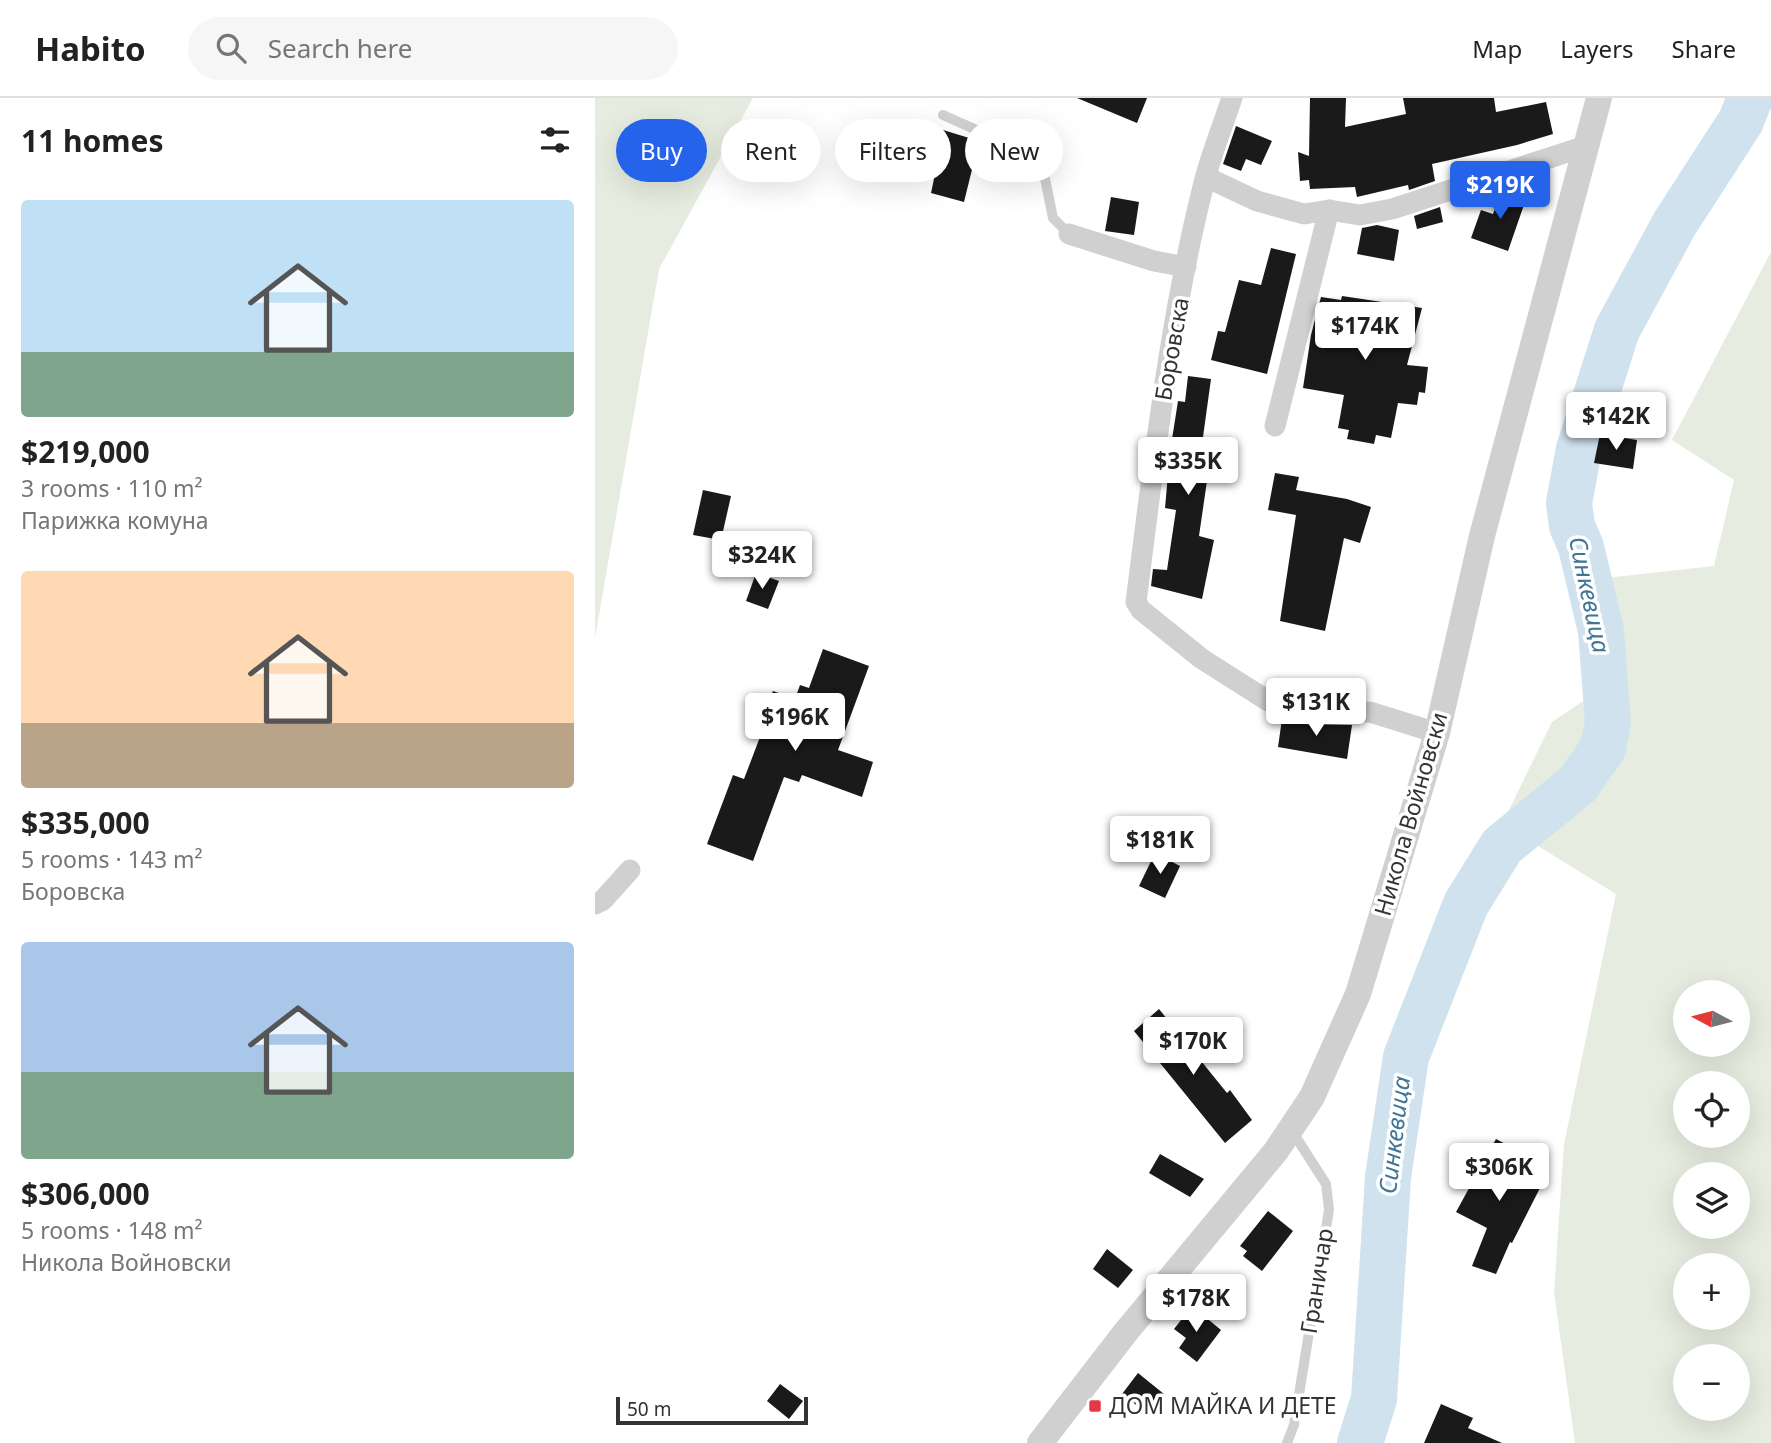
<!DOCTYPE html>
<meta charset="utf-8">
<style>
body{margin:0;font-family:"Noto Sans",sans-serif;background:#f6f6f6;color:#222;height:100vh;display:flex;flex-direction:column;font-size:26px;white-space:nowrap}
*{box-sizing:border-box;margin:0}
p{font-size:23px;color:#767676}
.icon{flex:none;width:38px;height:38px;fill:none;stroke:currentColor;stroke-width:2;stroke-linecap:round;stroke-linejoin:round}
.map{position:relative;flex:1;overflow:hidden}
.panel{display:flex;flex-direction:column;background:#fff;width:595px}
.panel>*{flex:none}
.hud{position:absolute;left:21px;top:21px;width:665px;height:63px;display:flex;gap:14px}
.needle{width:46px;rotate:277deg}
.buttons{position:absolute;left:1078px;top:882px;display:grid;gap:14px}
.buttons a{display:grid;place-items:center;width:77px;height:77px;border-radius:50%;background:#fff;box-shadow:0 7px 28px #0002;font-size:35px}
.scale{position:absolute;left:21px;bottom:18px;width:192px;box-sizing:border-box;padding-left:7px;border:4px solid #333;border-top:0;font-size:19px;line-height:24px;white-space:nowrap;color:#333;-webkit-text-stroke:5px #fff;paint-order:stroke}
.price{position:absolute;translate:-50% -60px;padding:0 16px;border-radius:7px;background:#fff;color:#222;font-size:23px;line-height:46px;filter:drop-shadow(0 2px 4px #0008)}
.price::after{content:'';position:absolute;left:50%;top:42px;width:21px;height:16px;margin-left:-10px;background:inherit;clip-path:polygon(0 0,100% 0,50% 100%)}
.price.current{background:#2563eb;color:#fff}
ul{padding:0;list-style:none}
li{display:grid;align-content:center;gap:14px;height:371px;padding:0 21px}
li span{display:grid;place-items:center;height:217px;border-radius:7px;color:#555}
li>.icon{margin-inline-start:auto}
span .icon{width:126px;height:126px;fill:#fffc;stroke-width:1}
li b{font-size:30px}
h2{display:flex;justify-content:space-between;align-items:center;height:84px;padding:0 21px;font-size:30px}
.tag{padding:0 24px;border-radius:32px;background:#fff;box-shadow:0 7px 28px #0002;font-size:24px;line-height:63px}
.tag.current{background:#2563eb;color:#fff}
header{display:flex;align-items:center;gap:42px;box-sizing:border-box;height:98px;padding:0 35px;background:#fff;border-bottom:2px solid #e0e0e0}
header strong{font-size:33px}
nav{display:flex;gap:38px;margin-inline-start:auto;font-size:24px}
.search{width:490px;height:63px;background:#f6f6f6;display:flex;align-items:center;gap:18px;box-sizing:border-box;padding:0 24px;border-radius:38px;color:#767676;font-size:26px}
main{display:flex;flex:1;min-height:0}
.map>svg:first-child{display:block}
.green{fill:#e6ecdf;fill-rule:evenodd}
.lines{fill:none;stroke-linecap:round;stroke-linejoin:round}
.river{stroke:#cfe2ee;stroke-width:46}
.building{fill:#1a1a1a}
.service{stroke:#d0d0d0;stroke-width:10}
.minor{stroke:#d0d0d0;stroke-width:21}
.tertiary{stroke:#d0d0d0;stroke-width:26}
.poi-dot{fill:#e63946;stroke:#fff;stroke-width:2.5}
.labels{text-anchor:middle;stroke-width:7;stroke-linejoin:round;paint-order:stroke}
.street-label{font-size:23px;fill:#333;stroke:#fff}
.poi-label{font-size:23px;fill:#333;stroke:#fff;text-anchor:start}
.water-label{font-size:24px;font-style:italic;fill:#3f7597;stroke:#fff}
</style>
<header>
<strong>Habito</strong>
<div class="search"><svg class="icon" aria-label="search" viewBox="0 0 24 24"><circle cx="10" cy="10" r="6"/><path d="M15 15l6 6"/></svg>Search here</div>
<nav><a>Map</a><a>Layers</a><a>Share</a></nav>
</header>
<main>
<section class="panel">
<h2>11 homes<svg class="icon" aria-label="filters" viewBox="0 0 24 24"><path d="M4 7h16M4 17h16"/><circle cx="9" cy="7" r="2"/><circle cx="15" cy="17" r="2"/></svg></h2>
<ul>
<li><span style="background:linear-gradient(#bfe0f5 70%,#7fa58c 0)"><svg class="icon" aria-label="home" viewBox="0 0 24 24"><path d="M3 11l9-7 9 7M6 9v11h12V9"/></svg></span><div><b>$219,000</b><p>3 rooms · 110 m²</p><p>Парижка комуна</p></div></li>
<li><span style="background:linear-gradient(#ffd9b3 70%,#b9a48a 0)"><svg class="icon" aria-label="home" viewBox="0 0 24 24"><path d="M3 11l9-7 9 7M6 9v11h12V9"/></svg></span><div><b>$335,000</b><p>5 rooms · 143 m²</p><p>Боровска</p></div></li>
<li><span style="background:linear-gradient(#a9c7e8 60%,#7fa58c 0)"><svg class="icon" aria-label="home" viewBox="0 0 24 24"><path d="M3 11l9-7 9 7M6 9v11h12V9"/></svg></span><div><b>$306,000</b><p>5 rooms · 148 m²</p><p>Никола Войновски</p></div></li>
</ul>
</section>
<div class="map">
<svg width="1176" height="1345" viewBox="0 0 1176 1345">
<rect width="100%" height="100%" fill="#fff"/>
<g class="green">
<path d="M0,0H158L64,171L0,540Z"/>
<path d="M1176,154V1345H980L959,1194L969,1046L1021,796L907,726L957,624L991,601V506L1011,480L1119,468L1139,382L1077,342ZM1090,894H1143V947H1090ZM1090,985H1143V1038H1090ZM1090,1076H1143V1129H1090ZM1090,1167H1143V1220H1090ZM1090,1258H1143V1311H1090Z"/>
</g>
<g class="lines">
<path class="river" d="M765,1345L779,1301L793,1079L811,959L871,806L907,748L983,686L1008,650L1013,624L1006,533L986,449L977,428L974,405L984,351L1022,232L1080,125L1146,23L1155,0"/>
</g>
<g class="building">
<path d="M482,0H552L542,25Z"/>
<path d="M715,0H751L750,29L811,16L808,0H899L901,14L951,4L958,36L922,47L837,66L840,83L814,92L813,87L762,99L760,89L715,91L714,82L705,83L703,54L714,58Z"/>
<path d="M335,28L384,43L369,104L336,95L344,57L328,53Z"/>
<path d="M641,28L677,43L666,67L651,61L646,73L628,66Z"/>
<path d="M908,90L932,98L913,153L876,140L886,112L898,116Z"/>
<path d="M516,99L544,104L539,137L510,133Z"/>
<path d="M845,109L848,124L822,131L819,118Z"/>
<path d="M782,127L804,132L799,163L762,156L767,130Z"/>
<path d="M676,150L701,156L672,276L616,262L623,233L630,234L644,182L666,187Z"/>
<path d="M747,198L827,210L812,267L833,269L830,295L824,294L822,307L803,305L796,340L781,337L779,346L752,341L754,332L743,330L749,297L708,290L716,237L726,199L746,202Z"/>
<path d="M593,278L616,281L604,368L614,369L604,438L619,442L607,501L556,488L558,471L572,472L581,412L570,410L575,354L583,303L590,304Z"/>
<path d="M1005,336L1042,342L1038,371L999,365Z"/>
<path d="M680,375L704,379L701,392L752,401L776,409L765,445L749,440L730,533L685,523L701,417L673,412Z"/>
<path d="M108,392L136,398L126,442L98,437Z"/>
<path d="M161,475L184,483L173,511L151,503Z"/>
<path d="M228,551L274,568L243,652L278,664L267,699L207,677L204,684L189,679L158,763L112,746L138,677L149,681L170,626L165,625L178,593L200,601L205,587L214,590Z"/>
<path d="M687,621L707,626L757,627L752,661L683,649Z"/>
<path d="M560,755L585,768L570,800L544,788Z"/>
<path d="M564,911L632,995L635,992L657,1022L630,1045L539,933Z"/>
<path d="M901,1041L931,1057L923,1074L947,1086L917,1145L915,1144L901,1176L877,1168L892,1130L861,1114Z"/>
<path d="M565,1056L609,1081L595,1099L554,1075Z"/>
<path d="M673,1113L698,1133L667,1173L648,1158L652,1153L645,1148Z"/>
<path d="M512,1151L538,1172L523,1190L498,1171Z"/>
<path d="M597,1208L626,1232L602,1264L584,1250L591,1240L579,1231Z"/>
<path d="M543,1275L569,1296L553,1316L527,1296Z"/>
<path d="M185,1286L208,1303L194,1321L172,1303Z"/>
<path d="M846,1306L878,1320L873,1330L907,1345H829Z"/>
</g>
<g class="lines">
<g class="service">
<path d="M348,17L442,59L447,66L458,120L474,136"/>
<path d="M692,1345L699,1327L734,1112L731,1086L697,1033"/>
</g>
<g class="minor">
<path d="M637,0C628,27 617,54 610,81C575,217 559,364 541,504L546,512L607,561L673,603L708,613L775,614L842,635"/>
<path d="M611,79L662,103L709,116L734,112L765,117L797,111L991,48"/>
<path d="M474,136L559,163L591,169"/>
<path d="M680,328L734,112"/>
<path d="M0,806L8,802L35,772"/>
</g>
<path class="tertiary" d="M445,1345L530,1235L681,1053L717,999L763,896L842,635L887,438L1004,0"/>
</g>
<rect class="poi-dot" x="493" y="1301" width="14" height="14" rx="3.5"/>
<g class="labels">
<g class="street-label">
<text transform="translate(577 251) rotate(-80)" y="8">Боровска</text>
<text transform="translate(816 716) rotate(-74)" y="8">Никола Войновски</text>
<text transform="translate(722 1183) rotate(-81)" y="8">Граничар</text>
</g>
<g class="poi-label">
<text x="514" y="1316">ДОМ МАЙКА И ДЕТЕ</text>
</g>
<g class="water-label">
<text transform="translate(994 497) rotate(78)" y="8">Синкевица</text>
<text transform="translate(800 1037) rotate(-83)" y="8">Синкевица</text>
</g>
</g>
</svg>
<div class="buttons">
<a><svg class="needle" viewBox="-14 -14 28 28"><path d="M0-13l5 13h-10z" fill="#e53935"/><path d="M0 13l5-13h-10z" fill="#767676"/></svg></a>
<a><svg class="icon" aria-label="locate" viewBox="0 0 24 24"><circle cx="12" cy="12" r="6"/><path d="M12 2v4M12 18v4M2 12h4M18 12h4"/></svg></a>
<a><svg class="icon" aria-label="layers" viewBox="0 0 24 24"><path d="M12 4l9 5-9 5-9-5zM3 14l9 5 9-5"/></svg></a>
<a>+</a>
<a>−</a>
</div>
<div class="scale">50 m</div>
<b class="price current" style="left:905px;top:123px">$219K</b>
<b class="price" style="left:770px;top:264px">$174K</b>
<b class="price" style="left:1021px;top:354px">$142K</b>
<b class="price" style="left:593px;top:399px">$335K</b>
<b class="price" style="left:167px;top:493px">$324K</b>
<b class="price" style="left:721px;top:640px">$131K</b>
<b class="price" style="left:200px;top:655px">$196K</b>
<b class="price" style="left:565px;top:778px">$181K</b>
<b class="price" style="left:598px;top:979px">$170K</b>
<b class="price" style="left:904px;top:1105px">$306K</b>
<b class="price" style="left:601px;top:1236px">$178K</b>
<div class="hud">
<a class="tag current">Buy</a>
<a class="tag">Rent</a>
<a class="tag">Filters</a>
<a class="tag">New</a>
</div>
</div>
</main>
